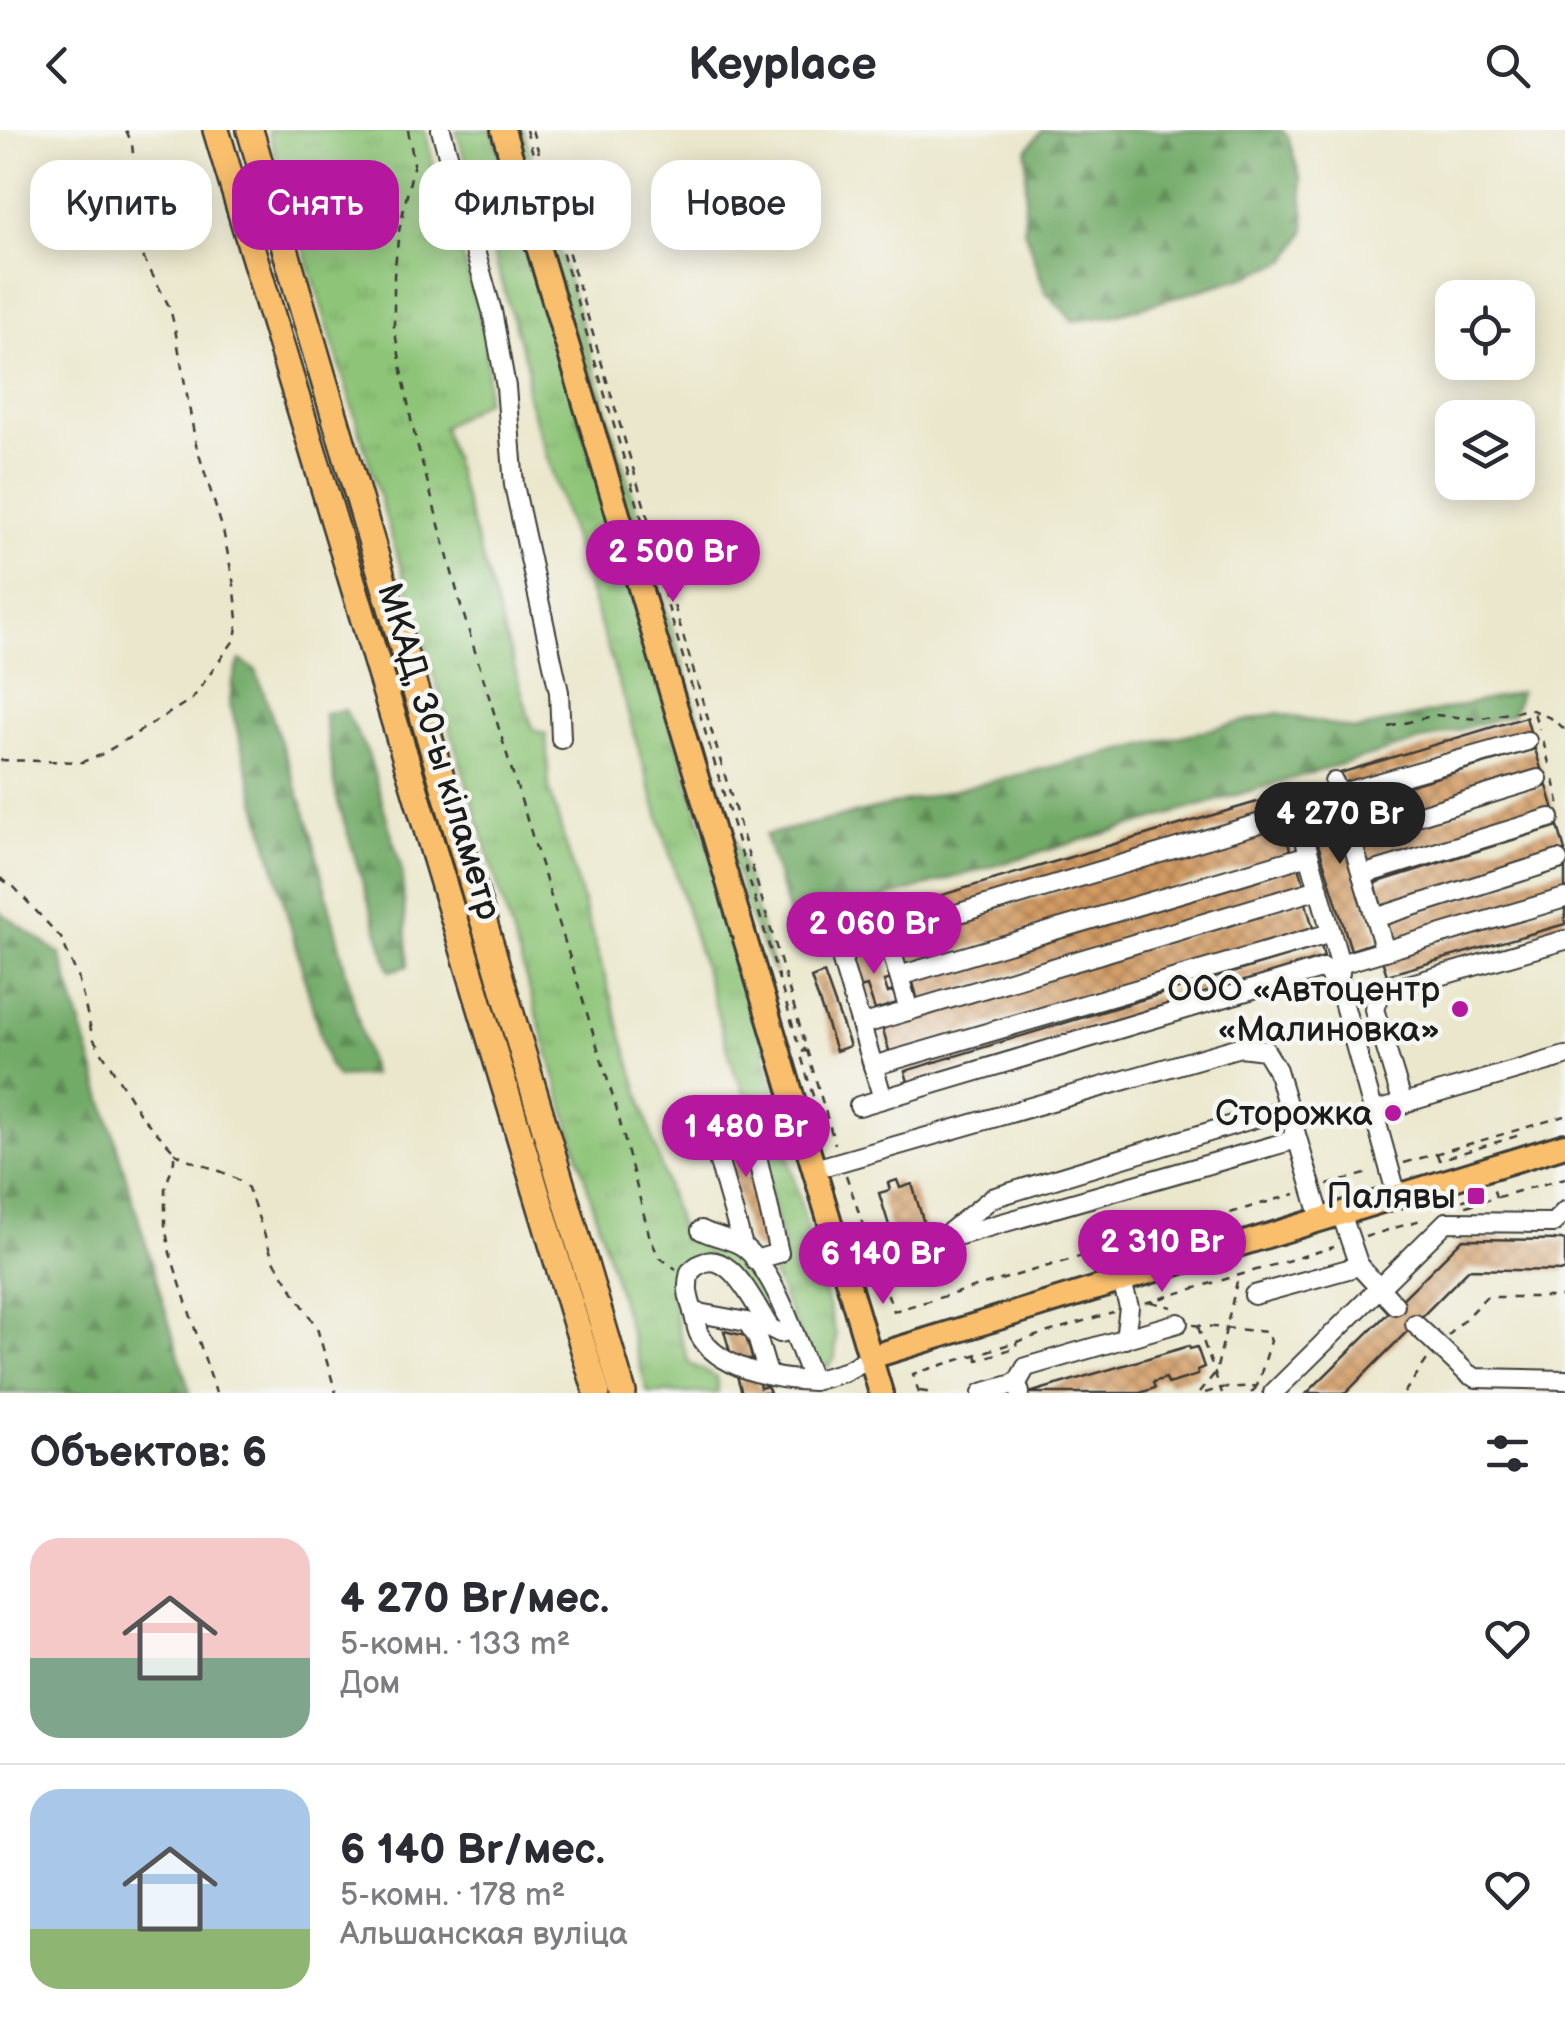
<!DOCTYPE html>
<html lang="ru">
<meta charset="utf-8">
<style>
body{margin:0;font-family:"Balsamiq Sans",sans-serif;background:#f2f2f3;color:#2b2b33;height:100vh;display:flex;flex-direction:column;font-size:38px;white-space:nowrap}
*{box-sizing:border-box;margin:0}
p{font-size:32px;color:#7c7c81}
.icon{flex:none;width:55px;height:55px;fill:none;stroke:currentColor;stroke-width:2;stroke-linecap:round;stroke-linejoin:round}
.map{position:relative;height:1263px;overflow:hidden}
.side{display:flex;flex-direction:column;background:#fff;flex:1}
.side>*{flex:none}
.banner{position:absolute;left:30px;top:30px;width:1000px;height:90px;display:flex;gap:20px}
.tools{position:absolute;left:1435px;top:150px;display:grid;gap:20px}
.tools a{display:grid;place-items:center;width:100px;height:100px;border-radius:20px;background:#fff;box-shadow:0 5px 25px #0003;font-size:50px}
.price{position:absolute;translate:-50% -85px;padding:0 22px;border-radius:35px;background:#b5179e;color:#fff;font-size:32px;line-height:65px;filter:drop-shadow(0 2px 5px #0008)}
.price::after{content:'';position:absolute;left:50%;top:60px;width:30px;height:22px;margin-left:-15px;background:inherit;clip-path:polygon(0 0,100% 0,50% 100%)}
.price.active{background:#222;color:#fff}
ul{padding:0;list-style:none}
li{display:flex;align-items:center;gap:30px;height:250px;padding:0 30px}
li+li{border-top:2px solid #e1e1e2}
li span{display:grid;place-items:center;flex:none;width:280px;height:200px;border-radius:30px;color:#555}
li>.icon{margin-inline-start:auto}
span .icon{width:120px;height:120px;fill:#fffc;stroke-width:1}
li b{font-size:42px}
h2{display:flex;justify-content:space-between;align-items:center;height:120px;padding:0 30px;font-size:42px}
.chip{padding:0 35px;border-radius:30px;background:#fff;box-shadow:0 5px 25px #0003;font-size:35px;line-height:90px}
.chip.active{background:#b5179e;color:#fff}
header{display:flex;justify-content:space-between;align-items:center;height:130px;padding:0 30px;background:#fff;font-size:45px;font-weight:700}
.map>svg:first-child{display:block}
.grass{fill:url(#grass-tufts);stroke:#54704a;stroke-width:2.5}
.forest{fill:url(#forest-firs);stroke:#476342;stroke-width:2.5}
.building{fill:url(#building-cross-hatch)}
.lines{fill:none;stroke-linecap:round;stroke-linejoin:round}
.minor-casing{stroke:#3b3a36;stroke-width:22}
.major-casing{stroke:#3b3a36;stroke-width:28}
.highway-casing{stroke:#3b3a36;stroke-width:30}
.path{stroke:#3b3a36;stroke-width:2.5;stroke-dasharray:8 8;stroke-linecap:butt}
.minor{stroke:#fff;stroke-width:18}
.major{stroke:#f9bf6d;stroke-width:22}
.highway{stroke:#f9bf6d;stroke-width:25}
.poi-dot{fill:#b5179e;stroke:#f6f6f2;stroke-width:4}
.labels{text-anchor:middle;stroke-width:9;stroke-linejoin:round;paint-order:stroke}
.street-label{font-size:35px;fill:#1c1c1c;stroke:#f6f6f2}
.poi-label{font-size:35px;fill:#1c1c1c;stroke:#f6f6f2;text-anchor:end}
</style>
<header><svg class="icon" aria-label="back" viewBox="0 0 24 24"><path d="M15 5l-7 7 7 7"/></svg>Keyplace<svg class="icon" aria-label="search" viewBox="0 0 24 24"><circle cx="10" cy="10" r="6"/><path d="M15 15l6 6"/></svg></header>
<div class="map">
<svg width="1565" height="1263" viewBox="0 0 1565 1263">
<defs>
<pattern id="grass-tufts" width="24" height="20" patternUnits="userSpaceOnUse" patternTransform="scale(2.5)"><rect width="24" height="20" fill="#8dc477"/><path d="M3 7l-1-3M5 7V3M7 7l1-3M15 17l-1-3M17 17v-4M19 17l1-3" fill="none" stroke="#79a866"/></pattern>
<pattern id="forest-firs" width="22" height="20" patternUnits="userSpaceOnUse" patternTransform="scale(2.5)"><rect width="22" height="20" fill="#72aa68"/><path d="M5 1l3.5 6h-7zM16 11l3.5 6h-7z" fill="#5d8a55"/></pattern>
<pattern id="building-cross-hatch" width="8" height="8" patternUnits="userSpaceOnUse" patternTransform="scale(2.5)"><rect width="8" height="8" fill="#d39b64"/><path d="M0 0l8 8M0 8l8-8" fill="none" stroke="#aa7e52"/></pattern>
</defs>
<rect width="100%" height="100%" fill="#f6f6f2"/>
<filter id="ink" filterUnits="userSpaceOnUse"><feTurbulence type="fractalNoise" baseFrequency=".01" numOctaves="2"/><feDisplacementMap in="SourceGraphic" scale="20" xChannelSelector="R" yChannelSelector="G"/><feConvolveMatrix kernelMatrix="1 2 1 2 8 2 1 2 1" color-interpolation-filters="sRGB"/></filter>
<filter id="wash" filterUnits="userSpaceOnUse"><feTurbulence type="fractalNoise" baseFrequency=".0048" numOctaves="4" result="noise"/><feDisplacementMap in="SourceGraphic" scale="40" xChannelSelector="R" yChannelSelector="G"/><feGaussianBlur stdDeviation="2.25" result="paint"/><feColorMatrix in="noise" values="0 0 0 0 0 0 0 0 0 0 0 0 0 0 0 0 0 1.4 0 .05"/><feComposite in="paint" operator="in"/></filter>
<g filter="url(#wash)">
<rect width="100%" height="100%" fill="#ebe7cc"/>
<g class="grass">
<path d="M268,0H425C432,28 438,56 447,83C466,144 496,205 485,271L443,297L533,600L546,604L549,658L683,1111L699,1108L740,1130L779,1190V1196L706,1124C653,1141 677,1193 689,1233L717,1247L718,1263H648L541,898Z"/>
<path d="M456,0H493L767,913L765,925L787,1009L788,1027L836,1205L835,1228L828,1237H817L809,1228L770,1137L785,1129L747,967L735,943L625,573L526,261L528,239Z"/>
<path d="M514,0H523L775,844L752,794Z"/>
</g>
<g class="forest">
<path d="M1042,0H1282L1288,7L1301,50L1306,100L1288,130L1248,146L1112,186L1073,191L1045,161L1024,99L1027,20Z"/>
<path d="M240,530L256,540L309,694L372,945L337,947L328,934L230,574L232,553Z"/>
<path d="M1520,562L1513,584L792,795L765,705L1278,583L1355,600Z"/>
<path d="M345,580L369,626L402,741L408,836L390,841L337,669L324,583Z"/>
<path d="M0,782L60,824L190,1263H0Z"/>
</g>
<g id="blocks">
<g class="building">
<path d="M1526,587L1531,605L1344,658L1340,643Z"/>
<path d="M1535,619L1542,642L1357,697L1349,673Z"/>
<path d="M1329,654L1378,811L1351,820L1302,662Z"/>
<path d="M1547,656L1555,683L1370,739L1361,713Z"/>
<path d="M1291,662L1296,677L825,817L820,801Z"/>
<path d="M1283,694L1291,723L906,837L898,809Z"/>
<path d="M1558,696L1565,721L1382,778L1375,753Z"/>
<path d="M1299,736L1305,758L918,871L912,849Z"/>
<path d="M1565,738V764L1392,815L1385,791Z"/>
<path d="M1305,770L1313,798L890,924L882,896Z"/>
<path d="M1565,774V794L1387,845L1382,830Z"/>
<path d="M1321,816L1324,827L908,952L905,941Z"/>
<path d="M881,818L892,849L884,851L888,863L893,861L897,873L875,880L867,856L860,858L850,828Z"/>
<path d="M824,843L850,916L836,921L811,848Z"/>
<path d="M741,979L775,1118L769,1122L755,1119L749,1110L717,986Z"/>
<path d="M897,1050L900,1058L912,1054L925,1097L912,1101L914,1106L905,1109L903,1101L892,1105L879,1063L890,1060L888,1053Z"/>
<path d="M1463,1109L1565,1110V1141L1469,1139L1346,1263H1307Z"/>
<path d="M724,1201L746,1206L760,1258L767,1256L770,1263H742Z"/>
<path d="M1189,1216L1190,1219L1197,1217L1204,1237L1197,1240L1198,1245L1168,1254L1166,1248L1153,1252L1155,1258L1140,1263H1029Z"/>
</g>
</g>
</g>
<g filter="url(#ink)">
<use href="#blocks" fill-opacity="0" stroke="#3b3a36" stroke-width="2.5"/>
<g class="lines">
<g class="minor-casing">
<g id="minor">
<path d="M441,0L492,181L506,257L514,355L559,562L561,609"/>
<path d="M1334,652L1385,821"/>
<path d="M1339,664L1527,611"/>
<path d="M1351,706L1538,649"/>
<path d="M1362,745L1550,688"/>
<path d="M1375,788L1558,730"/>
<path d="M887,805L909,881"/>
<path d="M1340,843V834L1565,768"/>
<path d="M899,846L1309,725"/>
<path d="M1340,853L1341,864L1397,1066"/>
<path d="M861,895L1319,759"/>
<path d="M873,936L1331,803"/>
<path d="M883,969L842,831L849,816L1284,686L1294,685L1299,689L1340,834"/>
<path d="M1403,974L1374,879L1380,863L1565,810"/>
<path d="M859,976L1324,838L1330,847"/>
<path d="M1373,982L1565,926"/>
<path d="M705,983L743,1116"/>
<path d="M815,1039L1240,917L1265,920L1277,940L1321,1089"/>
<path d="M1341,1083L1359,1136L1395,1175"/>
<path d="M701,1100C714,1107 734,1109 745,1118C778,1146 796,1212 813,1251L844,1242L871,1227"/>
<path d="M945,1106L992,1068L1288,978"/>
<path d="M755,1130L779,1123L757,1026"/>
<path d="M845,1142L939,1111L1297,1009"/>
<path d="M1121,1149L1129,1177L1125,1209"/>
<path d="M1254,1165L1359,1136"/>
<path d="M693,1182L747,1192L757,1207L768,1244"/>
<path d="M1415,1194L1468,1244L1476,1248L1565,1250"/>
<path d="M791,1200L780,1203L770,1198C753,1173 725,1105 690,1142C686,1157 688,1166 693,1181C695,1188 696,1197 699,1204C717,1239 777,1250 813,1251"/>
<path d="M982,1263L1017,1253"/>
<path d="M1020,1263L1017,1253L1026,1237L1178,1193"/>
<path d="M1273,1263L1446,1092L1553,1093L1565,1081"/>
</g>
</g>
<g class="major-casing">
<g id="major">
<path d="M503,0L881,1263"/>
<path d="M871,1227L1565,1015"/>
</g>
</g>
<g class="highway-casing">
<g id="highway">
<path d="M216,0L597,1263"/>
<path d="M250,0L623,1263"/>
</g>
</g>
<g class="path">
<path d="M408,0L414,33L399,101L394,145V197L412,295L461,476L616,977L650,1108L659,1127L676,1139"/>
<path d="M526,0L797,910L806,921L800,922L824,1003"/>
<path d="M532,0L835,1014"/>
<path d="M1534,583L1539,599"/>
<path d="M1389,597L1435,585L1477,589L1530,579L1555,590L1565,600"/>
<path d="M1543,611L1550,637"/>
<path d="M0,630L82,632L101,625L192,569L235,509L238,490L235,460L223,400L196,315L175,199L170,178L144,129L132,14L126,0"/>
<path d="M1554,650L1560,676"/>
<path d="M0,748L14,757L61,808L78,847L93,908L142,987L174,1021V1031L165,1059V1095L170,1123L216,1263"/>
<path d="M174,1022C198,1037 229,1039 248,1058L273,1129L317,1198L336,1263"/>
<path d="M1437,1024L1439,1030L1520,1005L1518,1001"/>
<path d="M1404,1033L1565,986"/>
<path d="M846,1045L871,1118"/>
<path d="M1327,1055L1372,1042"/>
<path d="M1447,1075L1494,1061L1496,1067"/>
<path d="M1466,1076L1565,1048"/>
<path d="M1365,1107L1424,1089"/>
<path d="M882,1149L894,1181L1295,1064"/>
<path d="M1151,1172L1172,1177"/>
<path d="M1145,1173L1334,1117"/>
<path d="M1193,1195L1267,1202L1271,1211L1257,1256L1221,1258L1205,1263"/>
<path d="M1198,1197L1222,1263"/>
<path d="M1448,1206L1486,1167H1565"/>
<path d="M976,1225L978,1230L1017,1217L1016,1212"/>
<path d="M920,1261L932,1263"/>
<path d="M919,1263L913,1244L1113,1182"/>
<path d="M1199,1263L1216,1242L1238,1147"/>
<path d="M1251,1263L1260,1253"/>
<path d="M1404,1263L1429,1227"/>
</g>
<use href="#minor" class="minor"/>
<use href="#major" class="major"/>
<use href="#highway" class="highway"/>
</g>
</g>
<g class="poi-dot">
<circle cx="1460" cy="879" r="10"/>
<circle cx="1393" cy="983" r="10"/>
<rect x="1466" y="1056" width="20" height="20" rx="5"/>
</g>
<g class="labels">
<g class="street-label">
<text transform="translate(440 621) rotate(73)" y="12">МКАД, 30-ы кіламетр</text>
</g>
<g class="poi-label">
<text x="1440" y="871">ООО «Автоцентр<tspan x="1440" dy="40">«Малиновка»</tspan></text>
<text x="1373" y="995">Сторожка</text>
<text x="1456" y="1078">Палявы</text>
</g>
</g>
</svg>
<div class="tools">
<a><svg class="icon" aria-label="locate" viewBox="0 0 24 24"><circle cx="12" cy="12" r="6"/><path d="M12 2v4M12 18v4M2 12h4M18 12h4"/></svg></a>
<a><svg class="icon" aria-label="layers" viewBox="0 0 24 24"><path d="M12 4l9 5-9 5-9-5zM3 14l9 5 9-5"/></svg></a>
</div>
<b class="price" style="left:673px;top:475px">2 500 Br</b>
<b class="price active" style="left:1340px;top:737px">4 270 Br</b>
<b class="price" style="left:874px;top:847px">2 060 Br</b>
<b class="price" style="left:746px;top:1050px">1 480 Br</b>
<b class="price" style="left:1162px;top:1165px">2 310 Br</b>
<b class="price" style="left:883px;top:1177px">6 140 Br</b>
<div class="banner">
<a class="chip">Купить</a>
<a class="chip active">Снять</a>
<a class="chip">Фильтры</a>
<a class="chip">Новое</a>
</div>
</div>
<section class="side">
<h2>Объектов: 6<svg class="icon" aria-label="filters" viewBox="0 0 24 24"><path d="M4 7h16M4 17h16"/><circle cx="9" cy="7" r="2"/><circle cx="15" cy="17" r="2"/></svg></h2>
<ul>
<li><span style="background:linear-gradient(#f6c9c9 60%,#7fa58c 0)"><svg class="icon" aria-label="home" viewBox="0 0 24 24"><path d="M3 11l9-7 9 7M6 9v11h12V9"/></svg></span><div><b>4 270 Br/мес.</b><p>5-комн. · 133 m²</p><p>Дом</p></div><svg class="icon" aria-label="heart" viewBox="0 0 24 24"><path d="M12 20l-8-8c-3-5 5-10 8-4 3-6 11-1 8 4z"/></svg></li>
<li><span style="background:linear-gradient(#a9c7e8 70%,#8fb573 0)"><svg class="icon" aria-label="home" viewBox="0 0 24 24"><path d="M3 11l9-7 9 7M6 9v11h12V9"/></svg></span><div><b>6 140 Br/мес.</b><p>5-комн. · 178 m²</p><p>Альшанская вуліца</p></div><svg class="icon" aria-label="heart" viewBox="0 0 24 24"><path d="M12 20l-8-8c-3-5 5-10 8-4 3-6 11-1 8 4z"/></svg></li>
</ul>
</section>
